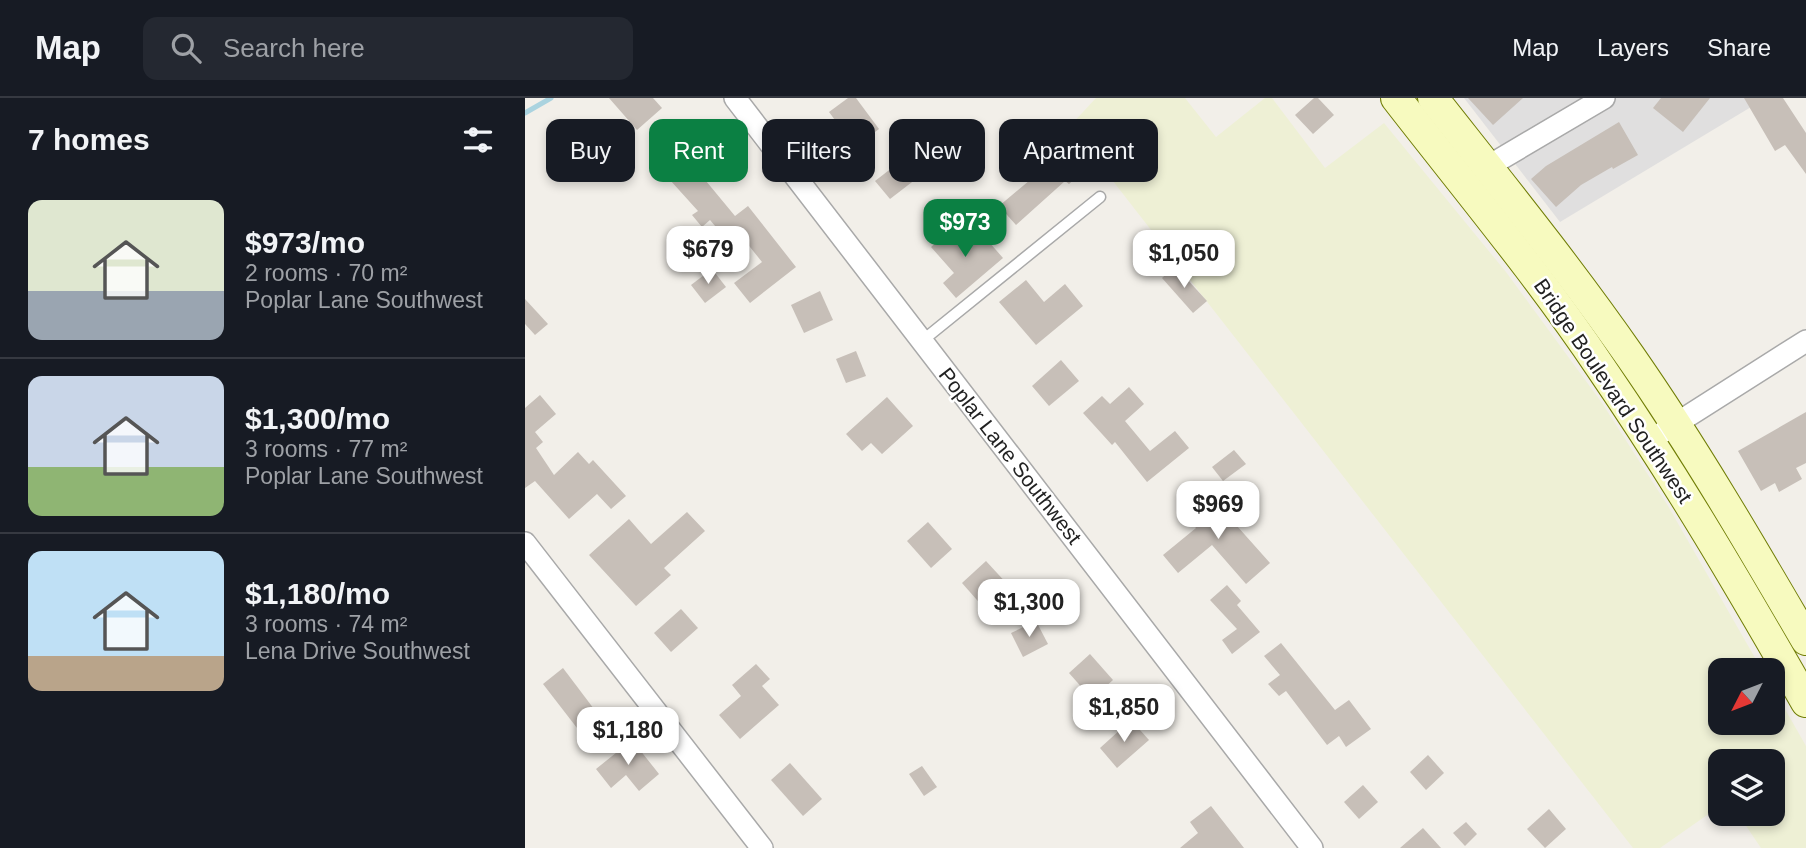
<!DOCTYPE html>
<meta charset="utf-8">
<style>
body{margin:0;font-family:Arial,sans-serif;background:#242831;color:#f1f3f6;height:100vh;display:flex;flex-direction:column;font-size:26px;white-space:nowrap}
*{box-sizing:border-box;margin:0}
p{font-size:23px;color:#9ea1a6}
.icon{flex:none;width:38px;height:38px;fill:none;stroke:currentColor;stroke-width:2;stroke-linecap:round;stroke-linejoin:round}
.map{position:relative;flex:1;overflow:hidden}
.drawer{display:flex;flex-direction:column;background:#171b24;width:525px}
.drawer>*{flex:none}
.guide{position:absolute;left:21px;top:21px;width:665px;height:63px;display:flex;gap:14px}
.needle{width:46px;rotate:228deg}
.buttons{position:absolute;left:1183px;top:560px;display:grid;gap:14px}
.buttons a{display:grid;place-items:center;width:77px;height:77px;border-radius:14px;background:#171b24;box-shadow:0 4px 10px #0003;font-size:35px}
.price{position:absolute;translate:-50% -60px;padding:0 16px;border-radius:14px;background:#fff;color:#222;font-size:23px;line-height:46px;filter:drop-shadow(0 2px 4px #0008)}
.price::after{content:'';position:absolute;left:50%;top:42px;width:21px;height:16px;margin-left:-10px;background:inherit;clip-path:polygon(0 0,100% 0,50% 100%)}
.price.on{background:#0b8043;color:#fff}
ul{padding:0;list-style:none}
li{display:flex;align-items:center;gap:21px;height:175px;padding:0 28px}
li+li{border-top:2px solid #363941}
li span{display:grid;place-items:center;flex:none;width:196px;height:140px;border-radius:14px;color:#555}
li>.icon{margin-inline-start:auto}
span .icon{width:84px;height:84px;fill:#fffc;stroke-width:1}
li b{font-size:30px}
h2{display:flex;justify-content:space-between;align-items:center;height:84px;padding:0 28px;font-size:30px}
.chip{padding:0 24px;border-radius:14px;background:#171b24;box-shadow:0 4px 10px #0003;font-size:24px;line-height:63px}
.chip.on{background:#0b8043;color:#fff}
header{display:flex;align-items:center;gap:42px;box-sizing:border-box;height:98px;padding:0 35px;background:#171b24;border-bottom:2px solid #363941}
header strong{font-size:33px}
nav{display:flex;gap:38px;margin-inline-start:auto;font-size:24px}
.search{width:490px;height:63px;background:#242831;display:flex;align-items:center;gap:18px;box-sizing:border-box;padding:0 24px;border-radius:14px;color:#9ea1a6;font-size:26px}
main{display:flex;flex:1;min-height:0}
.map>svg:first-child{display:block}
.residential{fill:#e0dfdf}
.farmland{fill:#eef0d5}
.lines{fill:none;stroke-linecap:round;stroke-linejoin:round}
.stream{stroke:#aad3df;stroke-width:5}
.building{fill:#c7bfb8}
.service-casing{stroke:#a9a9a9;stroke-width:13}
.minor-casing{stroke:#a9a9a9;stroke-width:24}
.secondary-casing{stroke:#707d05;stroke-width:32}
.service{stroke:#fff;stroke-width:10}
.minor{stroke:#fff;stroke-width:21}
.secondary{stroke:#f7fabf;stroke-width:30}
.labels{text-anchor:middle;stroke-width:5;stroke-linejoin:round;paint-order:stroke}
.street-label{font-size:21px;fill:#222;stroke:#fff}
</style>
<header>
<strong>Map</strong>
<div class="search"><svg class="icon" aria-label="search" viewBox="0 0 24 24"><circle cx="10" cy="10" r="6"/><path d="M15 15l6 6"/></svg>Search here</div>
<nav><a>Map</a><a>Layers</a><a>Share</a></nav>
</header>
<main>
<section class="drawer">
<h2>7 homes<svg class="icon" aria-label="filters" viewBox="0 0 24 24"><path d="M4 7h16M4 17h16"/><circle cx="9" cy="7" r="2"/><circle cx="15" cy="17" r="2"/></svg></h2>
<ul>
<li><span style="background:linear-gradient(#dfe7d0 65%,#9aa5b1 0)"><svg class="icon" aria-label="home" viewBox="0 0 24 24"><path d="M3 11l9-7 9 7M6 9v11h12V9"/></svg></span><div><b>$973/mo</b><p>2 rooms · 70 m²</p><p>Poplar Lane Southwest</p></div></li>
<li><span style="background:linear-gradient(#c9d6e8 65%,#8fb573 0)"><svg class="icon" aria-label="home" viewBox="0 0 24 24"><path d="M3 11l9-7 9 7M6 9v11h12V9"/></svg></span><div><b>$1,300/mo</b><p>3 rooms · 77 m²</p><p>Poplar Lane Southwest</p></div></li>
<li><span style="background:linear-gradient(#bfe0f5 75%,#b9a48a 0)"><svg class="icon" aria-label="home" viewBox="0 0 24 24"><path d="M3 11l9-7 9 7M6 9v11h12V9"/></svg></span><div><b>$1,180/mo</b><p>3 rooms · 74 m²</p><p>Lena Drive Southwest</p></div></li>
</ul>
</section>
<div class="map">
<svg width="1281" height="750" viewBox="0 0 1281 750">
<rect width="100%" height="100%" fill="#f2efe9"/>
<path class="residential" d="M939,0H1241L1035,124Z"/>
<path class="farmland" d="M571,0H660L691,39L740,0H747L800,70L859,25L981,174L1077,305L1143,408L1237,572H1195V625H1248V590L1281,648V750H1236L1213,716H1248V663H1195V708L1135,750H1108L545,28Z"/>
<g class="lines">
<path class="stream" d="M0,15L26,0"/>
</g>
<g class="building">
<path d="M84,0H128L137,10L112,32Z"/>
<path d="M323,0H331L354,31L330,49L304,14Z"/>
<path d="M789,0H793L809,17L788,36L770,17Z"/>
<path d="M943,0H998L968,27Z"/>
<path d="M1136,0H1185L1158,34L1128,10Z"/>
<path d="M1219,0H1258L1281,35V76L1260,47L1250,53Z"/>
<path d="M1094,24L1113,57L1088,71L1087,69L1056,87L1031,109L1006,81L1021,68Z"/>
<path d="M403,42L417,61L365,101L350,83Z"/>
<path d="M180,50L197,69L181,83L210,118L223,108L271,169L225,205L209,185L237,164L217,139L206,147L185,122L177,129L167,117L173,113L145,82Z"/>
<path d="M542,51L560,71L544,86L540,83L491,127L474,108Z"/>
<path d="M432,127L447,144L457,136L478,160L431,200L418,185L429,175L406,149Z"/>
<path d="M650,168L682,203L668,215L637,180Z"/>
<path d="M187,171L201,189L180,205L166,187Z"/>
<path d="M501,182L519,204L540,186L558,208L511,247L474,204Z"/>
<path d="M295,193L308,222L279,235L266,207Z"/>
<path d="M0,201L23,226L10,237L0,226Z"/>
<path d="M331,253L341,278L321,285L311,261Z"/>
<path d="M536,262L554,283L524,308L507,288Z"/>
<path d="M604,289L619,306L600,323L625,353L650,333L664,350L622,384L590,344L587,347L558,315L577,298L585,306Z"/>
<path d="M15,297L31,316L10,334L18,344L11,350L29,377L53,354L64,366L68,362L101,398L86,411L72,396L44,421L10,383L0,390V310Z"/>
<path d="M362,299L388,328L357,356L346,345L337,353L321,336Z"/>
<path d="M1281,314V365L1271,370L1277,381L1254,394L1250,385L1236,393L1213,353Z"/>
<path d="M709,352L721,366L698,383L687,369Z"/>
<path d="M694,394L711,414L704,419L745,465L721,486L687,447L653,475L638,457L671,430L663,420Z"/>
<path d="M162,414L180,433L139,470L146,477L111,508L64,457L104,421L126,446Z"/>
<path d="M403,424L427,451L406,470L382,443Z"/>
<path d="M461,463L484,488L459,510L437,485Z"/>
<path d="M702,487L716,503L712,507L735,534L707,556L697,542L712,531L685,502Z"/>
<path d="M156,511L173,530L146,554L129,535Z"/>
<path d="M511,523L523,546L498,559L486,535Z"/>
<path d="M756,545L810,612L824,602L846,631L821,649L814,638L802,647L761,593L754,598L743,586L755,577L739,558Z"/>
<path d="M565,556L588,582L567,601L544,575Z"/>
<path d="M231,566L245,581L237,588L254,607L215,641L194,617L216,598L207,587Z"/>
<path d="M38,570L72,615L52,630L18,586Z"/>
<path d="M606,622L624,642L592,670L575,650Z"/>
<path d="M107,642L134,676L114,693L101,677L86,690L71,671Z"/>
<path d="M903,657L919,675L901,692L885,674Z"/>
<path d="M265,665L297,701L278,718L246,682Z"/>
<path d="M397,668L412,689L399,698L384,676Z"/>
<path d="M838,687L853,704L834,721L819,704Z"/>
<path d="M686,708L719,750H655L673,735L665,724Z"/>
<path d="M1024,711L1041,731L1020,750L1002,731Z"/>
<path d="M941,724L952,736L940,748L928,735Z"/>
<path d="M898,730L916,750H875Z"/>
</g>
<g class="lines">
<g class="service-casing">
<path id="service" d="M397,243L575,99"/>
</g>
<g class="minor-casing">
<g id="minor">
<path d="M210,0L787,750"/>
<path d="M962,69L1079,0"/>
<path d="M1138,334L1281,243"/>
<path d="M0,445L237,750"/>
</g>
</g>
<g class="secondary-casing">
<g id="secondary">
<path d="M871,0C940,89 1013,176 1076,270C1150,378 1216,490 1281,604"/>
<path d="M908,0C975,85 1043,169 1105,258C1169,350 1225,446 1281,542"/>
</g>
</g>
<use href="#service" class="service"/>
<use href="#minor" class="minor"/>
<use href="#secondary" class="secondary"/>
</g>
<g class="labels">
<g class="street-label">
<text transform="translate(1088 293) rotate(56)" y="7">Bridge Boulevard Southwest</text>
<text transform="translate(485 358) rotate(52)" y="7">Poplar Lane Southwest</text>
</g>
</g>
</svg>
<div class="buttons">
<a><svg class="needle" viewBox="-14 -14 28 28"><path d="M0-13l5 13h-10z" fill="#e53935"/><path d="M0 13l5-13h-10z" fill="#9ea1a6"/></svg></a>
<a><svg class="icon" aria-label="layers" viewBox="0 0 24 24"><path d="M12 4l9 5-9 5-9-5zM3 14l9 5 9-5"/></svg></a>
</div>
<b class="price on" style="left:440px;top:161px">$973</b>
<b class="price" style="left:183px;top:188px">$679</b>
<b class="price" style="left:659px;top:192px">$1,050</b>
<b class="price" style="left:693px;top:443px">$969</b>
<b class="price" style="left:504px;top:541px">$1,300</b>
<b class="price" style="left:599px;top:646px">$1,850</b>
<b class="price" style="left:103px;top:669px">$1,180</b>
<div class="guide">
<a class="chip">Buy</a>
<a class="chip on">Rent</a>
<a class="chip">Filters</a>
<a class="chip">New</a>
<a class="chip">Apartment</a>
</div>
</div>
</main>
